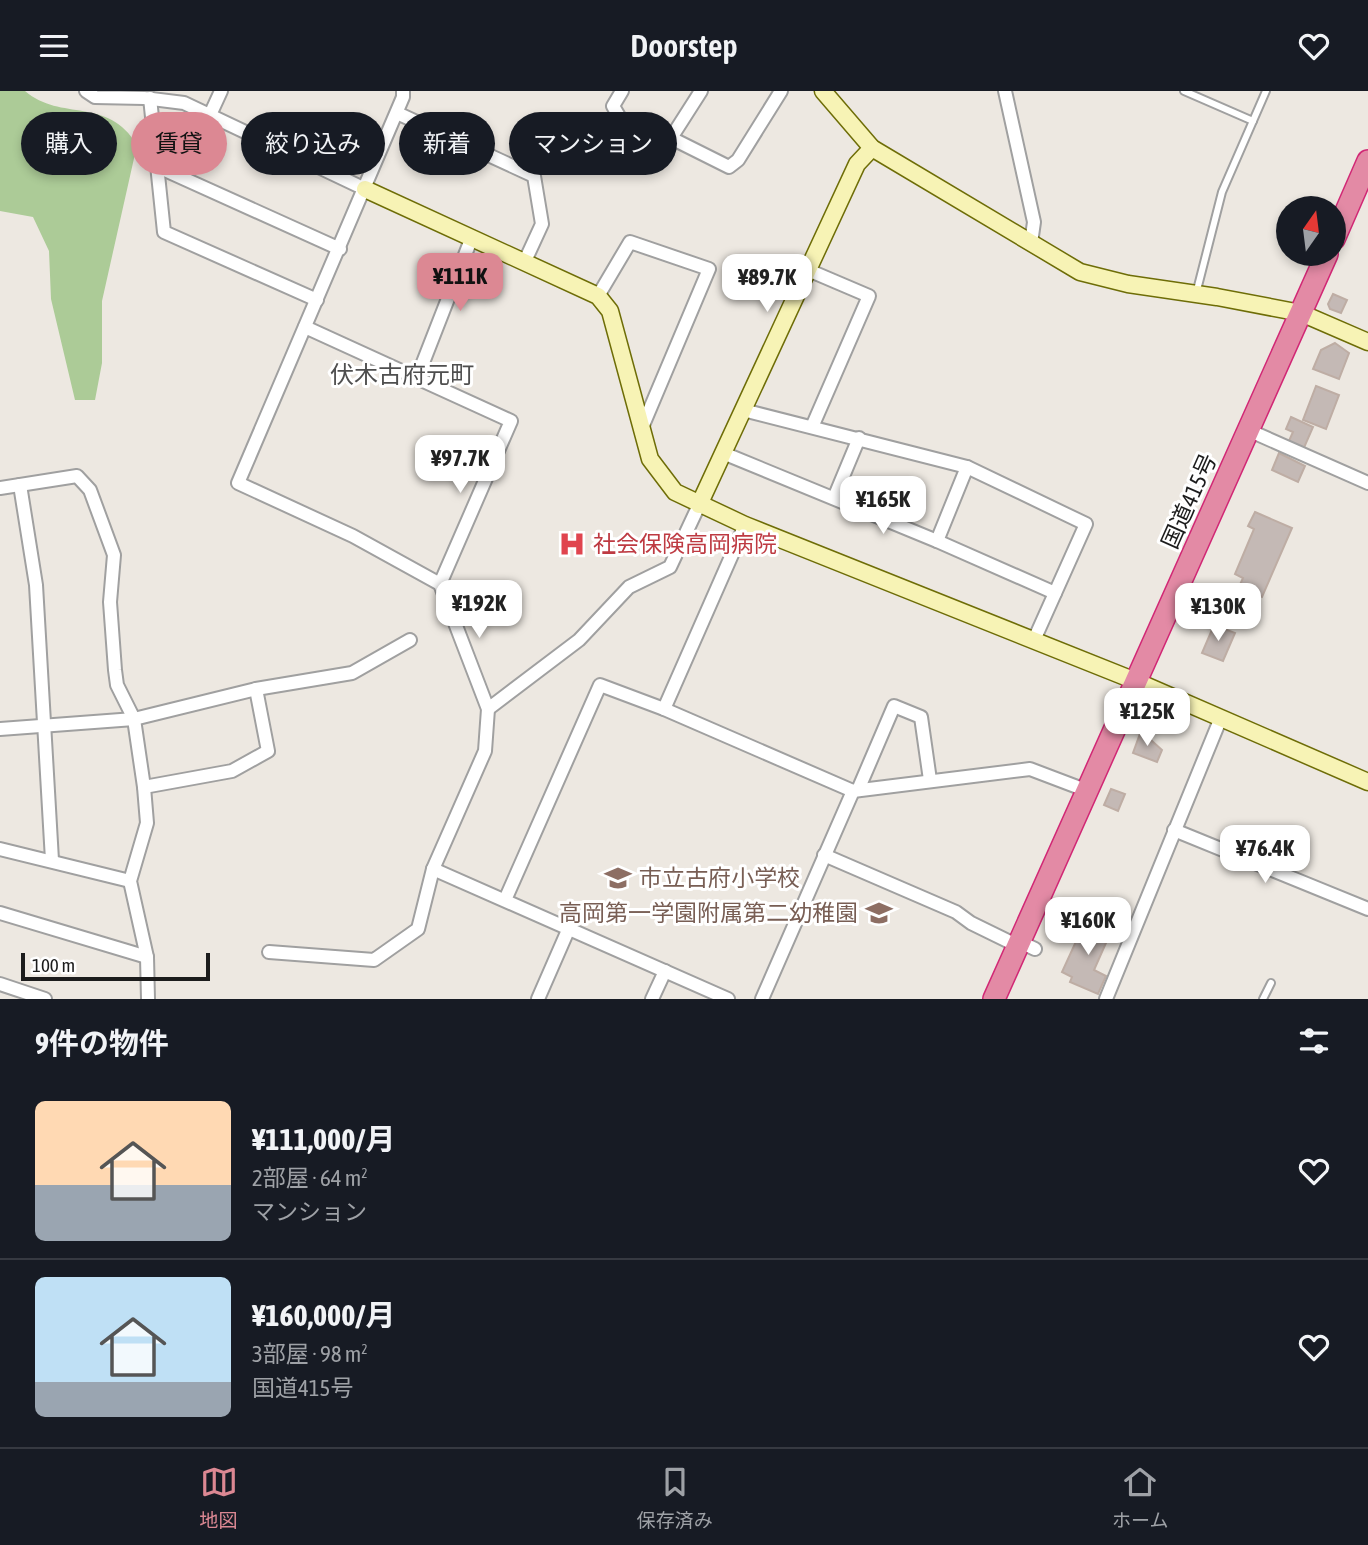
<!DOCTYPE html>
<html lang="ja">
<meta charset="utf-8">
<style>
body{margin:0;font-family:"Asap Condensed","Noto Sans JP",sans-serif;background:#242831;color:#f1f3f6;height:100vh;display:flex;flex-direction:column;font-size:26px;white-space:nowrap}
*{box-sizing:border-box;margin:0}
p{font-size:23px;color:#9ea1a6}
.icon{flex:none;width:38px;height:38px;fill:none;stroke:currentColor;stroke-width:2;stroke-linecap:round;stroke-linejoin:round}
.map{position:relative;height:908px;overflow:hidden}
.side{display:flex;flex-direction:column;background:#171b24;flex:1}
.side>*{flex:none}
.banner{position:absolute;left:21px;top:21px;width:700px;height:63px;display:flex;gap:14px}
.needle{width:46px;rotate:14deg}
.controls{position:absolute;left:1276px;top:105px;display:grid;gap:14px}
.controls a{display:grid;place-items:center;width:70px;height:70px;border-radius:50%;background:#171b24;box-shadow:0 4px 10px #0003;font-size:35px}
.scale{position:absolute;left:21px;bottom:18px;width:189px;box-sizing:border-box;padding-left:7px;border:4px solid #1c1c1c;border-top:0;font-size:19px;line-height:24px;white-space:nowrap;color:#1c1c1c;-webkit-text-stroke:5px #fff;paint-order:stroke}
.price{position:absolute;translate:-50% -60px;padding:0 16px;border-radius:14px;background:#fff;color:#222;font-size:23px;line-height:46px;filter:drop-shadow(0 2px 4px #0008)}
.price::after{content:'';position:absolute;left:50%;top:42px;width:21px;height:16px;margin-left:-10px;background:inherit;clip-path:polygon(0 0,100% 0,50% 100%)}
.price.active{background:#dc8893;color:#111}
ul{padding:0;list-style:none}
li{display:flex;align-items:center;gap:21px;height:175px;padding:0 35px}
li+li{border-top:2px solid #363941}
li span{display:grid;place-items:center;flex:none;width:196px;height:140px;border-radius:10px;color:#555}
li>.icon{margin-inline-start:auto}
span .icon{width:84px;height:84px;fill:#fffc;stroke-width:1}
li b{font-size:30px}
h2{display:flex;justify-content:space-between;align-items:center;height:84px;padding:0 35px;font-size:30px}
.chip{padding:0 24px;border-radius:32px;background:#171b24;box-shadow:0 4px 10px #0003;font-size:24px;line-height:63px}
.chip.active{background:#dc8893;color:#111}
header{display:flex;justify-content:space-between;align-items:center;height:91px;padding:0 35px;background:#171b24;font-size:32px;font-weight:600}
.tab-bar{display:flex;justify-content:space-around;align-items:center;height:98px;border-top:2px solid #363941;background:#171b24;font-size:19px;color:#9ea1a6}
.tab-bar a{display:grid;justify-items:center;gap:4px}
.tab-bar .active{color:#dc8893}
.map>svg:first-child{display:block}
.forest{fill:#accb97}
.building{fill:#c4b9b5;stroke:#beada4;stroke-width:2}
.lines{fill:none;stroke-linecap:round;stroke-linejoin:round}
.lane-casing{stroke:#a0a0a0;stroke-width:10}
.street-casing{stroke:#a0a0a0;stroke-width:16}
.secondary-casing{stroke:#6e6d07;stroke-width:19}
.highway-casing{stroke:#d12875;stroke-width:24}
.lane{stroke:#fff;stroke-width:6}
.street{stroke:#fff;stroke-width:12}
.secondary{stroke:#f7f3b5;stroke-width:16}
.highway{stroke:#e38aa5;stroke-width:21}
.labels{text-anchor:middle;stroke-width:6;stroke-linejoin:round;paint-order:stroke}
.street-label{font-size:23px;fill:#1c1c1c;stroke:#fff}
.health-label{font-size:23px;fill:#be3a42;stroke:#fff;text-anchor:start}
.education-label{font-size:23px;fill:#785e54;stroke:#fff;text-anchor:start}
.neighbourhood-label{font-size:24px;fill:#4f4f4f;stroke:#fff}
</style>
<header><svg class="icon" aria-label="menu" viewBox="0 0 24 24"><path d="M4 6h16M4 12h16M4 18h16"/></svg>Doorstep<svg class="icon" aria-label="heart" viewBox="0 0 24 24"><path d="M12 20l-8-8c-3-5 5-10 8-4 3-6 11-1 8 4z"/></svg></header>
<div class="map">
<svg width="1368" height="908" viewBox="0 0 1368 908">
<rect width="100%" height="100%" fill="#ede8e1"/>
<path class="forest" d="M0,0H25C61,31 108,5 137,54L102,210V272L95,309H75L51,208L49,160L33,126L0,120Z"/>
<g class="building">
<path d="M1333,203L1347,209L1341,222L1330,218L1328,213Z"/>
<path d="M1335,252L1349,262L1339,288L1313,278L1321,259Z"/>
<path d="M1316,295L1339,304L1326,338L1303,329Z"/>
<path d="M1291,326L1313,336L1303,359L1288,352L1293,341L1286,338Z"/>
<path d="M1279,362L1305,375L1298,391L1272,379Z"/>
<path d="M1255,421L1292,437L1262,506L1239,496L1243,487L1235,483L1254,438L1248,435Z"/>
<path d="M1214,534L1235,542L1223,570L1202,562Z"/>
<path d="M1141,640L1162,659L1157,671L1133,662Z"/>
<path d="M1111,698L1125,703L1118,720L1104,714Z"/>
<path d="M1098,830L1113,836L1094,879L1106,885L1098,903L1070,891L1072,886L1062,881L1084,833L1095,838Z"/>
</g>
<g class="lines">
<g class="lane-casing">
<g id="lane">
<path d="M1184,0L1253,30"/>
<path d="M1196,203L1222,101L1266,0"/>
<path d="M1263,908L1271,892"/>
</g>
</g>
<g class="street-casing">
<g id="street">
<path d="M86,0L95,6L144,7L184,12L365,98"/>
<path d="M622,0L613,15L645,70L655,72L701,0"/>
<path d="M1005,0L1034,131L1031,152"/>
<path d="M150,7L164,141L317,209"/>
<path d="M397,22L534,85L542,133L525,170"/>
<path d="M210,24L221,0"/>
<path d="M671,47L729,76L738,69L781,0"/>
<path d="M156,75L340,158"/>
<path d="M808,179L869,205L812,336"/>
<path d="M598,205L630,151L709,178L641,339"/>
<path d="M305,236L511,330L440,493"/>
<path d="M417,287L472,146"/>
<path d="M743,319L967,376L1086,433L1034,549"/>
<path d="M1248,339L1368,392"/>
<path d="M723,362L937,450L1055,502"/>
<path d="M20,394L36,494L52,769"/>
<path d="M0,397L77,385L90,399L114,464L110,511L115,579L117,594L134,628L144,696L147,732L130,790L147,866L148,908"/>
<path d="M834,407L859,347"/>
<path d="M937,450L967,376"/>
<path d="M488,618L579,549L629,496L670,476L699,414"/>
<path d="M664,618L745,434"/>
<path d="M0,638L134,628L256,598L352,582L410,549"/>
<path d="M144,696L232,680L268,660L256,598"/>
<path d="M858,699L894,615L921,626L930,689"/>
<path d="M1174,739L1368,818"/>
<path d="M0,758L130,790"/>
<path d="M824,764L956,821L971,832L1018,855"/>
<path d="M433,778L728,908"/>
<path d="M505,809L600,594L664,618L853,700L1030,678L1088,700"/>
<path d="M0,822L147,866"/>
<path d="M1016,849L1035,858"/>
<path d="M269,861L374,869L418,838L433,778L485,660L488,618L440,493L353,445L238,392L403,6V0"/>
<path d="M0,893L45,908"/>
<path d="M538,908L569,837"/>
<path d="M652,908L665,880"/>
<path d="M762,908L853,700"/>
<path d="M1106,908L1220,629"/>
</g>
</g>
<g class="secondary-casing">
<g id="secondary">
<path d="M823,0L872,57L1080,181L1128,193L1217,206L1301,222L1368,251"/>
<path d="M365,98L598,205L610,220L650,368L675,401L745,434L1138,591L1368,691"/>
<path d="M699,414L857,73L872,57"/>
</g>
</g>
<g class="highway-casing">
<g id="highway">
<path d="M1334,148L1368,70"/>
<path d="M994,908L1327,163"/>
</g>
</g>
<use href="#lane" class="lane"/>
<use href="#street" class="street"/>
<use href="#secondary" class="secondary"/>
<use href="#highway" class="highway"/>
</g>
<defs>
<g id="hospital-bare" transform="scale(2.1)"><path d="M-5-5h3v3.5h4V-5h3V5h-3V1.5h-4V5h-3Z" fill="#e0444e" stroke="#fff" stroke-width="2.5" paint-order="stroke"/></g>
<g id="school-bare" transform="scale(2.1)"><path d="M0-5L7-2L0 1L-7-2ZM-4 1L0 2.5L4 1V4Q0 6-4 4Z" fill="#8d6e63" stroke="#fff" stroke-width="2.5" paint-order="stroke"/></g>
</defs>
<g fill-rule="evenodd">
<use href="#hospital-bare" x="572" y="453"/>
<use href="#school-bare" x="618" y="787"/>
<use href="#school-bare" x="879" y="822"/>
</g>
<g class="labels">
<g class="street-label">
<text transform="translate(1189 410) rotate(-66)" y="8">国道415号</text>
</g>
<g class="health-label">
<text x="593" y="461">社会保険高岡病院</text>
</g>
<g class="education-label">
<text x="639" y="795">市立古府小学校</text>
<text x="858" y="830" text-anchor="end">高岡第一学園附属第二幼稚園</text>
</g>
<g class="neighbourhood-label">
<text x="402" y="292">伏木古府元町</text>
</g>
</g>
</svg>
<div class="controls">
<a><svg class="needle" viewBox="-14 -14 28 28"><path d="M0-13l5 13h-10z" fill="#e53935"/><path d="M0 13l5-13h-10z" fill="#9ea1a6"/></svg></a>
</div>
<div class="scale">100 m</div>
<b class="price active" style="left:460px;top:222px">¥111K</b>
<b class="price" style="left:767px;top:223px">¥89.7K</b>
<b class="price" style="left:460px;top:404px">¥97.7K</b>
<b class="price" style="left:883px;top:445px">¥165K</b>
<b class="price" style="left:479px;top:549px">¥192K</b>
<b class="price" style="left:1218px;top:552px">¥130K</b>
<b class="price" style="left:1147px;top:657px">¥125K</b>
<b class="price" style="left:1265px;top:794px">¥76.4K</b>
<b class="price" style="left:1088px;top:866px">¥160K</b>
<div class="banner">
<a class="chip">購入</a>
<a class="chip active">賃貸</a>
<a class="chip">絞り込み</a>
<a class="chip">新着</a>
<a class="chip">マンション</a>
</div>
</div>
<section class="side">
<h2>9件の物件<svg class="icon" aria-label="filters" viewBox="0 0 24 24"><path d="M4 7h16M4 17h16"/><circle cx="9" cy="7" r="2"/><circle cx="15" cy="17" r="2"/></svg></h2>
<ul>
<li><span style="background:linear-gradient(#ffd9b3 60%,#9aa5b1 0)"><svg class="icon" aria-label="home" viewBox="0 0 24 24"><path d="M3 11l9-7 9 7M6 9v11h12V9"/></svg></span><div><b>¥111,000/月</b><p>2部屋 · 64 m²</p><p>マンション</p></div><svg class="icon" aria-label="heart" viewBox="0 0 24 24"><path d="M12 20l-8-8c-3-5 5-10 8-4 3-6 11-1 8 4z"/></svg></li>
<li><span style="background:linear-gradient(#bfe0f5 75%,#9aa5b1 0)"><svg class="icon" aria-label="home" viewBox="0 0 24 24"><path d="M3 11l9-7 9 7M6 9v11h12V9"/></svg></span><div><b>¥160,000/月</b><p>3部屋 · 98 m²</p><p>国道415号</p></div><svg class="icon" aria-label="heart" viewBox="0 0 24 24"><path d="M12 20l-8-8c-3-5 5-10 8-4 3-6 11-1 8 4z"/></svg></li>
</ul>
</section>
<nav class="tab-bar">
<a class="active"><svg class="icon" aria-label="map" viewBox="0 0 24 24"><path d="M3 6l6-2 6 2 6-2v14l-6 2-6-2-6 2zM9 4v14M15 6v14"/></svg>地図</a>
<a><svg class="icon" aria-label="saved" viewBox="0 0 24 24"><path d="M7 4h10v16l-5-4-5 4z"/></svg>保存済み</a>
<a><svg class="icon" aria-label="home" viewBox="0 0 24 24"><path d="M3 11l9-7 9 7M6 9v11h12V9"/></svg>ホーム</a>
</nav>
